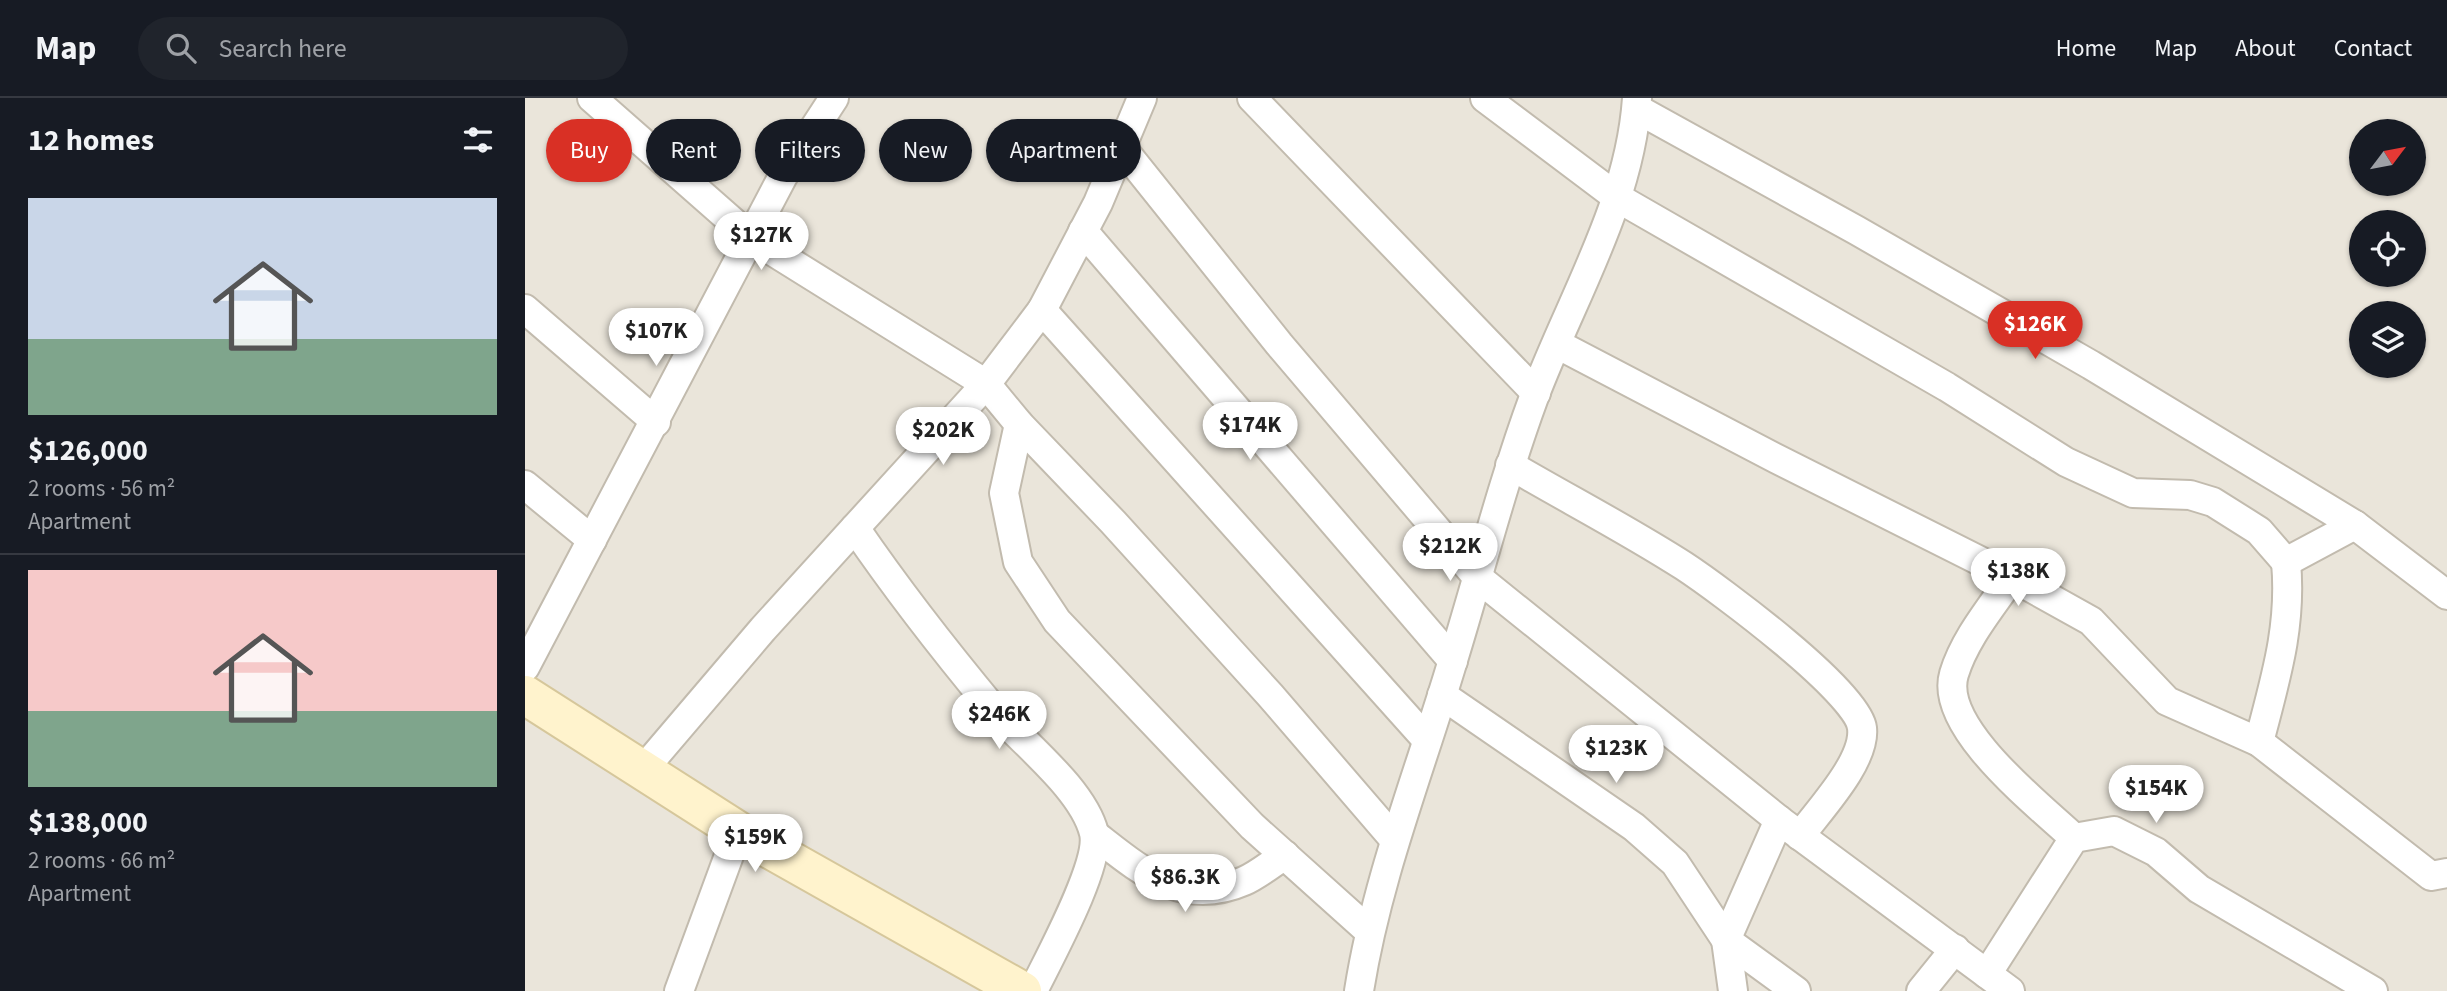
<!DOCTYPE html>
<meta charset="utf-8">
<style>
body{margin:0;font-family:"Source Sans 3",sans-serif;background:#20242c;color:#f1f3f6;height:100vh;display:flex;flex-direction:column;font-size:26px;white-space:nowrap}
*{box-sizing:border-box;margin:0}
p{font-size:23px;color:#9ea1a6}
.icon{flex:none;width:38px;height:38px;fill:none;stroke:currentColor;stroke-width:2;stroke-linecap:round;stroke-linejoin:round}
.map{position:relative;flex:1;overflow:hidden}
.sheet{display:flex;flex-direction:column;background:#171b24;width:525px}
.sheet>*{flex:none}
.guide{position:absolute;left:21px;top:21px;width:665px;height:63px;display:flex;gap:14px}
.needle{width:46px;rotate:58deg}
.controls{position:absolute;left:1824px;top:21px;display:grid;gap:14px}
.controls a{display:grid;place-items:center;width:77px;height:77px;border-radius:50%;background:#171b24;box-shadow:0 2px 5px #0004;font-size:35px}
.price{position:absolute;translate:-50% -60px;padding:0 16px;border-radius:24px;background:#fff;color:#222;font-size:23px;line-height:46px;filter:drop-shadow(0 2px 4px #0008)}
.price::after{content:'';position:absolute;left:50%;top:42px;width:21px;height:16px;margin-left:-10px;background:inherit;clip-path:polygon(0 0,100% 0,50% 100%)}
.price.selected{background:#d93025;color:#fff}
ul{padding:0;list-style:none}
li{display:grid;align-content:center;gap:14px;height:371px;padding:0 28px}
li+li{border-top:2px solid #363941}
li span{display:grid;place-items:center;height:217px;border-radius:0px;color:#555}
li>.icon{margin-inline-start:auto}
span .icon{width:126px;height:126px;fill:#fffc;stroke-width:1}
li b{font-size:30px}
h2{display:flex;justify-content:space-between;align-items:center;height:84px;padding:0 28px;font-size:30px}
.tag{padding:0 24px;border-radius:32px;background:#171b24;box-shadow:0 2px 5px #0004;font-size:24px;line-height:63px}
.tag.selected{background:#d93025;color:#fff}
header{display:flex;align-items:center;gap:42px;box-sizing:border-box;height:98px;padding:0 35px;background:#171b24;border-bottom:2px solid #363941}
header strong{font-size:33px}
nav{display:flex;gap:38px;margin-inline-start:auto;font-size:24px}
.search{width:490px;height:63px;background:#20242c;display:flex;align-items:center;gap:18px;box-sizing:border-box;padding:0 24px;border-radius:38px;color:#9ea1a6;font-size:26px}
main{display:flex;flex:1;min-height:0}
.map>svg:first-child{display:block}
.residential{fill:#eae5da;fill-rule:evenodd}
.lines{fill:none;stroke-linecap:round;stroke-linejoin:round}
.street-casing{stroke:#c2bbae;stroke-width:32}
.secondary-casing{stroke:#d6c79b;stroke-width:42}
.street{stroke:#fff;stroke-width:28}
.secondary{stroke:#fff3cd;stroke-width:38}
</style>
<header>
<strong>Map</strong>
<div class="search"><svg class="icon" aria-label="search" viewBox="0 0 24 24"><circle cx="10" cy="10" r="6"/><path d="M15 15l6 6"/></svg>Search here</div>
<nav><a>Home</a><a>Map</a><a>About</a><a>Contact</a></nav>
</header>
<main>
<section class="sheet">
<h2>12 homes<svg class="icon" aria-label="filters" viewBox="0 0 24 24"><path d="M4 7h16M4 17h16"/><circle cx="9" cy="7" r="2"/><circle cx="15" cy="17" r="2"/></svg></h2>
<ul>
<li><span style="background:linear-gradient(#c9d6e8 65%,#7fa58c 0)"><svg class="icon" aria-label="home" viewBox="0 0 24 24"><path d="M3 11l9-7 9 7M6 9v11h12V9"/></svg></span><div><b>$126,000</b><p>2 rooms · 56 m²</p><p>Apartment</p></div></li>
<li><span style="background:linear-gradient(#f6c9c9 65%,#7fa58c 0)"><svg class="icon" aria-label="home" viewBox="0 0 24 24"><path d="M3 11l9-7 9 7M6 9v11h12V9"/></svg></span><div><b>$138,000</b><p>2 rooms · 66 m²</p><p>Apartment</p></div></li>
</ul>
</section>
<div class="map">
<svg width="1922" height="893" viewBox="0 0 1922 893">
<rect width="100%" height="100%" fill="#f6f3ec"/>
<path class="residential" d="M0,0H1922V893H0ZM1836,33H1888V86H1836ZM1836,124H1888V177H1836ZM1836,215H1888V268H1836Z"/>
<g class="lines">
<g class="street-casing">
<g id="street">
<path d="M67,0L225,139L461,286L494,326L588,424L745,597L869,741"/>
<path d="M727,0L1011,295"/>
<path d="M960,0L1093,100L1422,289L1541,364L1608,395L1665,397L1688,404L1734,433L1761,464L1830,427"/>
<path d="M1112,11L1331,132L1566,267L1830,427L1922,497"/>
<path d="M597,50L754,246L952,479L1254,722L1485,893"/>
<path d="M558,133L928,563"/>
<path d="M0,211L131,324"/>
<path d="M517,212L902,642"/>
<path d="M1032,246L1252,361L1487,479L1566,523L1642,603L1734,644L1906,778L1922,775"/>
<path d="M494,326L479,395L493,464L532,523L727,728L844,833"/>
<path d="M985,367C1043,401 1103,432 1159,468C1194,491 1333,594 1337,630C1341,663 1294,712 1275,738"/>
<path d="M0,387L67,442"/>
<path d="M330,430C373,493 420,553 469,612C499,646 558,691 569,735C576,766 523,862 508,893"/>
<path d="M1487,479C1466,510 1440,540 1429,576C1413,629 1514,707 1549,740"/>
<path d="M0,569L258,78L309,0"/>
<path d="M917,597L1109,729L1150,765L1201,842L1271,893"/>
<path d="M1734,644C1750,582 1767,529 1761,464"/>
<path d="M117,673L238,531L461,286L517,212L573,105L617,0"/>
<path d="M570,737C615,772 657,810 719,783C733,777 747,765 760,757"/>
<path d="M1462,876L1549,740L1589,733L1631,754L1674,791L1848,893"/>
<path d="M154,893L213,733"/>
<path d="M834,893C852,779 895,673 928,562C955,474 977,386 1009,299C1046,201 1105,106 1112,0"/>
<path d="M1208,893L1201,842L1254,722"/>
<path d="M1396,893L1430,851"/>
</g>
</g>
<g class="secondary-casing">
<path id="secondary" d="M0,597L213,733L497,893"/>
</g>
<use href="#street" class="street"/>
<use href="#secondary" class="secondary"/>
</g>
</svg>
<div class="controls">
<a><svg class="needle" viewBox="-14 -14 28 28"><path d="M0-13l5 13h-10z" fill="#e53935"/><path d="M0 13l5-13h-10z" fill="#9ea1a6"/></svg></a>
<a><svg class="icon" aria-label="locate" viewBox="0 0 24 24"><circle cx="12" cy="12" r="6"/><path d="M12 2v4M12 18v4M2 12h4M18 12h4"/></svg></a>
<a><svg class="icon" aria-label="layers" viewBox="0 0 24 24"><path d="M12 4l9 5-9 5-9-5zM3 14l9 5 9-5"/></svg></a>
</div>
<b class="price" style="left:236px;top:174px">$127K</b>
<b class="price selected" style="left:1510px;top:263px">$126K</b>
<b class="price" style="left:131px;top:270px">$107K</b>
<b class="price" style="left:725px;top:364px">$174K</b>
<b class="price" style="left:418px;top:369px">$202K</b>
<b class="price" style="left:925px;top:485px">$212K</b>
<b class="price" style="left:1493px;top:510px">$138K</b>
<b class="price" style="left:474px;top:653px">$246K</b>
<b class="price" style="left:1091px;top:687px">$123K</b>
<b class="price" style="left:1631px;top:727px">$154K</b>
<b class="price" style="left:230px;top:776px">$159K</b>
<b class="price" style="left:660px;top:816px">$86.3K</b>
<div class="guide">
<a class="tag selected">Buy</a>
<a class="tag">Rent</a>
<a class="tag">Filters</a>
<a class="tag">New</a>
<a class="tag">Apartment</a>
</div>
</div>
</main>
